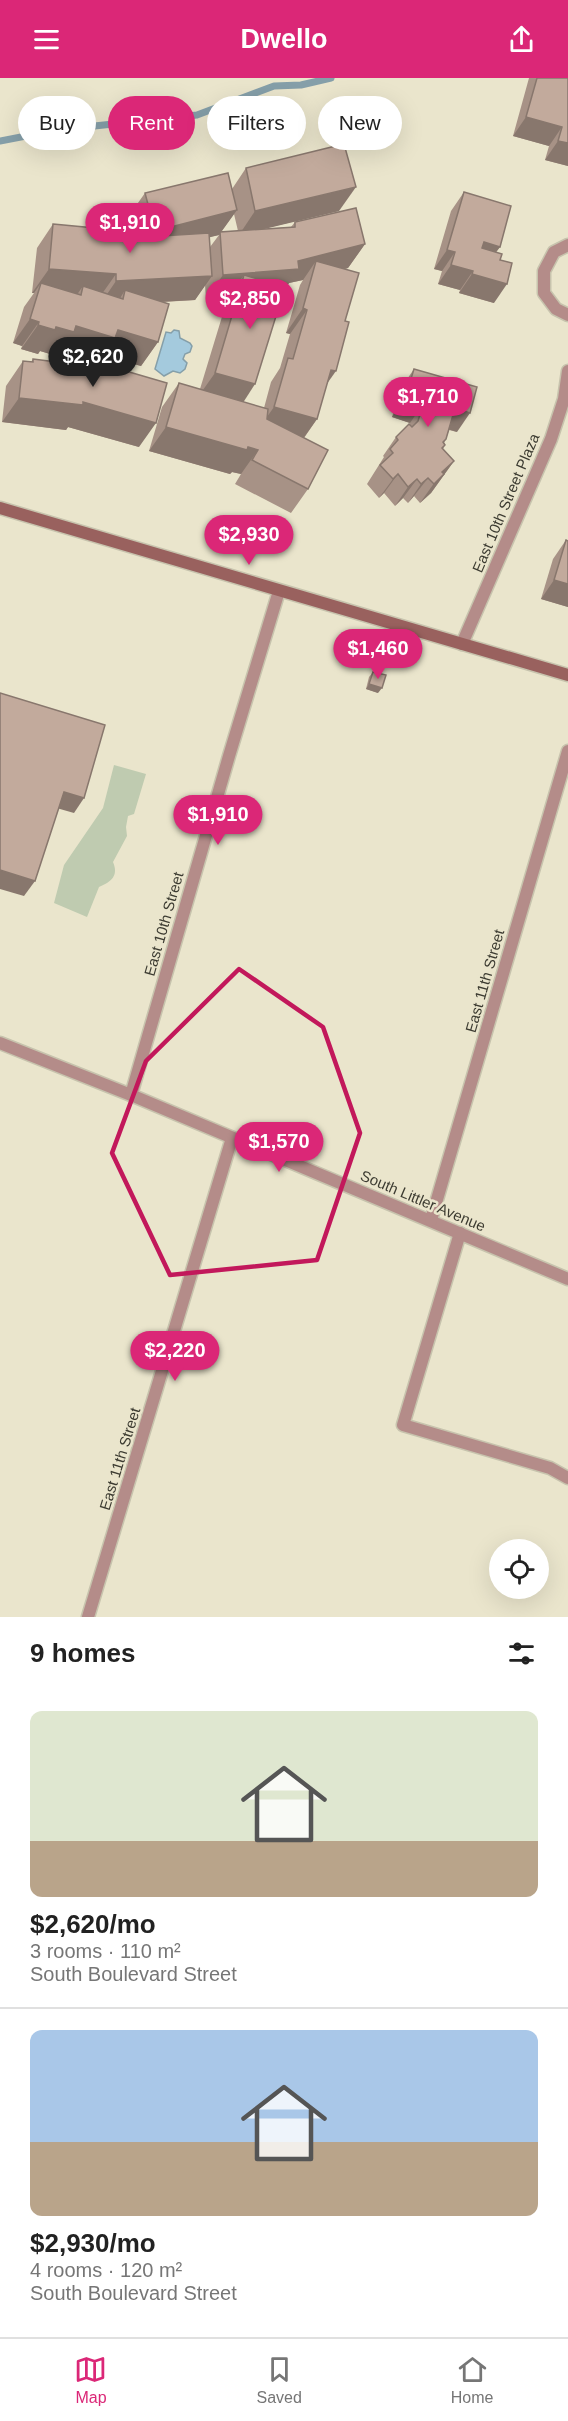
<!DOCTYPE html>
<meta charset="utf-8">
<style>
body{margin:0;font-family:Helvetica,sans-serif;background:#f2f2f2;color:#222;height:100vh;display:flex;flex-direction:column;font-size:22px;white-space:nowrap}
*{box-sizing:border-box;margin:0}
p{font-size:20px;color:#767676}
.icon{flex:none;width:33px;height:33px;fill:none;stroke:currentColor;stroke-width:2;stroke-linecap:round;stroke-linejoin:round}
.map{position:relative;height:1539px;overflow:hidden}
.details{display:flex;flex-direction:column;background:#fff;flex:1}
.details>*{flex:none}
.banner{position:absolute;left:18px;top:18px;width:532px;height:54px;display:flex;gap:12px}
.buttons{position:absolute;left:489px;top:1461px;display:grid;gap:12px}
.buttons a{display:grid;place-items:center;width:60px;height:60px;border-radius:50%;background:#fff;box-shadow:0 6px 24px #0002;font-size:30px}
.price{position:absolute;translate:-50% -51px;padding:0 14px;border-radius:21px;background:#db2777;color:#fff;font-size:20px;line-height:39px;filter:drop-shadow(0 2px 3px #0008)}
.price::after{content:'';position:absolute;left:50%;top:36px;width:18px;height:14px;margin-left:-9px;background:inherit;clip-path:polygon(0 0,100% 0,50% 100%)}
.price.on{background:#222;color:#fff}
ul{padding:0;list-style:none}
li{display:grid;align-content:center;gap:12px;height:318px;padding:0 30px}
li+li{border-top:2px solid #e0e0e0}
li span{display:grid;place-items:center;height:186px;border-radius:12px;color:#555}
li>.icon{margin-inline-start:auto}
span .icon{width:108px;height:108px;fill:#fffc;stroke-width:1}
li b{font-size:26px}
h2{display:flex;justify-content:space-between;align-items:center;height:72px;padding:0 30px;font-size:26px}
.tag{padding:0 21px;border-radius:27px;background:#fff;box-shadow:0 6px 24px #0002;font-size:21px;line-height:54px}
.tag.on{background:#db2777;color:#fff}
header{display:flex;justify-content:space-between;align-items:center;height:78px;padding:0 30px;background:#db2777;color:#fff;font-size:27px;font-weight:700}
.menu{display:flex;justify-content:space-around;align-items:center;height:84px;border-top:2px solid #e0e0e0;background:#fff;font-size:16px;color:#767676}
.menu a{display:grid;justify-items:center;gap:3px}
.menu .on{color:#db2777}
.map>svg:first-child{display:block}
.green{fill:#bfcbb0}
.water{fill:#a4cadd;stroke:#859fa9;stroke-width:1.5}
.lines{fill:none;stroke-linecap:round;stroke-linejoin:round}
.stream{stroke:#859fa9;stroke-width:7}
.lane-casing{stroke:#c7c3ad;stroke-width:15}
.street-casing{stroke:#c7c3ad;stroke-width:15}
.secondary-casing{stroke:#c7c3ad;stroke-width:15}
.lane{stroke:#b48c89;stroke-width:12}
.street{stroke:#b48c89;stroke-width:12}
.secondary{stroke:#99615e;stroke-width:12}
.wall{fill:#a79286;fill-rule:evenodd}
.shaded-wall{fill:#88776d}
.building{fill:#c2aa9c;stroke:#88776d;stroke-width:1.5}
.marked{fill:none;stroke:#c2185b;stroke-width:4.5;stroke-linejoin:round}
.labels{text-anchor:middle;stroke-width:5;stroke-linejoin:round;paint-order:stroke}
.street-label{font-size:15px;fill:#3c3b31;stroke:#eae5cc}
</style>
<header><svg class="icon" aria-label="menu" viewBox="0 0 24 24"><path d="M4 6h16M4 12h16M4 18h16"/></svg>Dwello<svg class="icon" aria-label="share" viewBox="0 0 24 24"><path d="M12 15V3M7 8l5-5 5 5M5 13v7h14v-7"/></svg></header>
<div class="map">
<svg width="568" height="1539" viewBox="0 0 568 1539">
<rect width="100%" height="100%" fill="#eae5cc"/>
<path class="green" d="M114,687L146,696L134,736L128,738L126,749L127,758L113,784C119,798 111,804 99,809L87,839L54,825L64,787L103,730Z"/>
<path class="water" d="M174,252L179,253L180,260L190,265L192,268L190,274L185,276L183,281L187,285L185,291L180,295L173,293L164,298L155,291L166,254L171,255Z"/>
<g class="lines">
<path class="stream" d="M0,63L57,52L197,37L274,8L301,7L331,0"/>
<g class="lane-casing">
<path id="lane" d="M460,1155L403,1347L550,1390L568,1400"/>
</g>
<g class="street-casing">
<g id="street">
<path d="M568,167L554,174L544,193V215L556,231L568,237"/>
<path d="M462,566L551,361L564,321L568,293"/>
<path d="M0,965L131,1017L568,1201"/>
<path d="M131,1017L229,678L279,513"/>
<path d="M431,1142L568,673"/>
<path d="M88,1539L232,1060"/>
</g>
</g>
<g class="secondary-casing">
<path id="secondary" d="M0,430L568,597"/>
</g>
<use href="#lane" class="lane"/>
<use href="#street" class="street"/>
<use href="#secondary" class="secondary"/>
</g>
<g class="wall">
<path d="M529,0H568V88L545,82L549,68L513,58Z"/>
<path d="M246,90L339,133L262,151L291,149L295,144L365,166L348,190L345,191L326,307L317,341L304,360L308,411L291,435L235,406L241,396L232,394L230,396L149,373L162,329L179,305L200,311L228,219L206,221L205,207L195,222L163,224L158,264L141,288L103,277L98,284L61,273L57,278L40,273L38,276L21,271L22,268L13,265L24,229L34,215H32L37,170L53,146L114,161L133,160L128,139L145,115L232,111ZM234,136L238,153L221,154ZM219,157L210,169L209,159ZM303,202L300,207L286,255L290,256L280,290L271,304L264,330L243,324L285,211L289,205Z"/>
<path d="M464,114L500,169L496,174L494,225L459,215L460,212L438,206L442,193L434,191L451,133Z"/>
<path d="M33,281L90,290L95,284L139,369L68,349L66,352L2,344L6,308L23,283L31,284Z"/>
<path d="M414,291L457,354L449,352L446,361L444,365L445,367L443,371L454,383L431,415L420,425L414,418L408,425L403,420L395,428L384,415L379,420L367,406L384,379L383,378L396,359L410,345L392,339L401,310Z"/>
<path d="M566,462L568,529L541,521L553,481Z"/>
<path d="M373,594L378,615L366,611L369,599Z"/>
</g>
<g class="shaded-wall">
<path d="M526,39L562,49L549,68L513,58Z"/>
<path d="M558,63L568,65V88L545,82Z"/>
<path d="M356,109L339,133L239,157L255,133Z"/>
<path d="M237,132L219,157L138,177L155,153Z"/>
<path d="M484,164L500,169L486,187L471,183Z"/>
<path d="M365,166L348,190L312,199L316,183L303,202L289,205L282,215L244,197L228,219L206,221L223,197L298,183Z"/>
<path d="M447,172L455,174L442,193L434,191Z"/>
<path d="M451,187L473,193L460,212L438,206Z"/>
<path d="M49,191L116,196L99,220L81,217L83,208L76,218L41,205L34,215H32Z"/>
<path d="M472,196L507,206L494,225L459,215Z"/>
<path d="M212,198L195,222L119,226L123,221L125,212L116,227L99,228L116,203Z"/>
<path d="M303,230L307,232L290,256L286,255Z"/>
<path d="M30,241L39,244L22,268L13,265Z"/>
<path d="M38,247L56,249L76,248L118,252L158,264L141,288L103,277L98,284L61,273L57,278L40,273L38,276L21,271Z"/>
<path d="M331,292L336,293L319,317Z"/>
<path d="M215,295L255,306L239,331L198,319Z"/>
<path d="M19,320L83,324L156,345L139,369L68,349L66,352L2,344Z"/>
<path d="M405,320L423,326L410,345L392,339Z"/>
<path d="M274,329L317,341L300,365L257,353Z"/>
<path d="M455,330L470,335L457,354L441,349Z"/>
<path d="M166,349L248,369L258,372L241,396L232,394L230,396L149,373Z"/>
<path d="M454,383L431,415L420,425L442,394Z"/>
<path d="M398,396L384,415L379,420L393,401Z"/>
<path d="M428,400L414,418L408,425L421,406Z"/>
<path d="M417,401L403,420L395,428L408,409Z"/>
<path d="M554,502L568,506V529L541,521Z"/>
<path d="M369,606L382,610L378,615L366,611Z"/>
<path d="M64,714L84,720L74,735L53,729Z"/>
<path d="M0,792L35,803L24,818L0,811Z"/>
</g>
<g class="building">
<path d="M537,0H568V65L558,63L562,49L526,39Z"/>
<path d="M344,66L356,109L255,133L246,90Z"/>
<path d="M228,95L237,132L155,153L145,115Z"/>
<path d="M464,114L511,128L500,169L484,164L482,170L502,176L500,182L512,185L507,206L472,196L473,193L451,187L455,174L447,172Z"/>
<path d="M356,130L365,166L298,183L299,191L223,197L220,154L295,149V144Z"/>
<path d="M53,146L116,152L114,161L209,155L212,198L116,203V196L49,191Z"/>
<path d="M316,183L359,195L345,243L349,244L336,293L331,292L317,341L274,329L288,280L293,281L307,232L303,230Z"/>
<path d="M244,197L285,209L255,306L215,295Z"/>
<path d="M41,205L81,217L83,208L123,221L125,212L169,226L158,264L118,252L115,260L76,248L74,254L56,249L55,252L38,247L39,244L30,241Z"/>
<path d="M33,281L80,287V289L93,291L95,284L167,305L156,345L83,324V327L19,320L23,283L33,284Z"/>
<path d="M414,291L477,309L470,335L455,330L446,361L443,364L445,367L442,370L454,383L442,394L444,396L434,406L428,400L421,406L417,401L408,409L398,396L393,401L380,387L393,375L390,371L398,362L396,359L409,346L412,349L418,343L423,326L405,320Z"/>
<path d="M179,305L268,331L267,341L328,372L308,411L252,382L258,372L248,369L247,372L166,349Z"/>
<path d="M566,462L568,463V506L554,502Z"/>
<path d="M373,594L386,597L382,610L369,606Z"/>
<path d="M0,615L105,647L84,720L64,714L35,803L0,792Z"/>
</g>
<path class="marked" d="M239,891L323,949L360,1055L317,1182L170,1197L112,1075L146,983Z"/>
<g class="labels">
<g class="street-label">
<text transform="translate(506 425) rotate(-67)" y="5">East 10th Street Plaza</text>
<text transform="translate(164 846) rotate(-74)" y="5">East 10th Street</text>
<text transform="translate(485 903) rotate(-74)" y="5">East 11th Street</text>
<text transform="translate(423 1123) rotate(23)" y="5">South Littler Avenue</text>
<text transform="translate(120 1381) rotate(-73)" y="5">East 11th Street</text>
</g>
</g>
</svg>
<div class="buttons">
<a><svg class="icon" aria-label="locate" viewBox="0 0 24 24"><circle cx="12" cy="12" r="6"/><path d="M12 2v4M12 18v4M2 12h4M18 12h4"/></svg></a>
</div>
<b class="price" style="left:130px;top:176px">$1,910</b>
<b class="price" style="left:250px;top:252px">$2,850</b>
<b class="price on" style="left:93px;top:310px">$2,620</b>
<b class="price" style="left:428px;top:350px">$1,710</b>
<b class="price" style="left:249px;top:488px">$2,930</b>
<b class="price" style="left:378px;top:602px">$1,460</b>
<b class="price" style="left:218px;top:768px">$1,910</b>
<b class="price" style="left:279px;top:1095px">$1,570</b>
<b class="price" style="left:175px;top:1304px">$2,220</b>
<div class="banner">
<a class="tag">Buy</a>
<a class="tag on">Rent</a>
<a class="tag">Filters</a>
<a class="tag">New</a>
</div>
</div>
<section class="details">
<h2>9 homes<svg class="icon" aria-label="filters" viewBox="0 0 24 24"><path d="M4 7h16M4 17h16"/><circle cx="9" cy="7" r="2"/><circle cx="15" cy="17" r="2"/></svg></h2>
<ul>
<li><span style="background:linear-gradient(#dfe7d0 70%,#b9a48a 0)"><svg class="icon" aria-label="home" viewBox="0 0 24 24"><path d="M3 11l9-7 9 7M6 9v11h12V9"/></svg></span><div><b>$2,620/mo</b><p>3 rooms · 110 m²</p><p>South Boulevard Street</p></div></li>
<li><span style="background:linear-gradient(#a9c7e8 60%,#b9a48a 0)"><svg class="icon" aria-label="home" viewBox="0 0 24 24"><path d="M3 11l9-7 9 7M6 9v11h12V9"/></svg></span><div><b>$2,930/mo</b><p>4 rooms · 120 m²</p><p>South Boulevard Street</p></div></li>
</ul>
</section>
<nav class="menu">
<a class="on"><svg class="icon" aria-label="map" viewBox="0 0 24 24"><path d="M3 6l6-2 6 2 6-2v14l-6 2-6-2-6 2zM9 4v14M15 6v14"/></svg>Map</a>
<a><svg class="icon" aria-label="saved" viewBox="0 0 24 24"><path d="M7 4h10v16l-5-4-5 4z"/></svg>Saved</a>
<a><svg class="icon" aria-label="home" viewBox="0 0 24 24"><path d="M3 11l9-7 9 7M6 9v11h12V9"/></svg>Home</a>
</nav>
